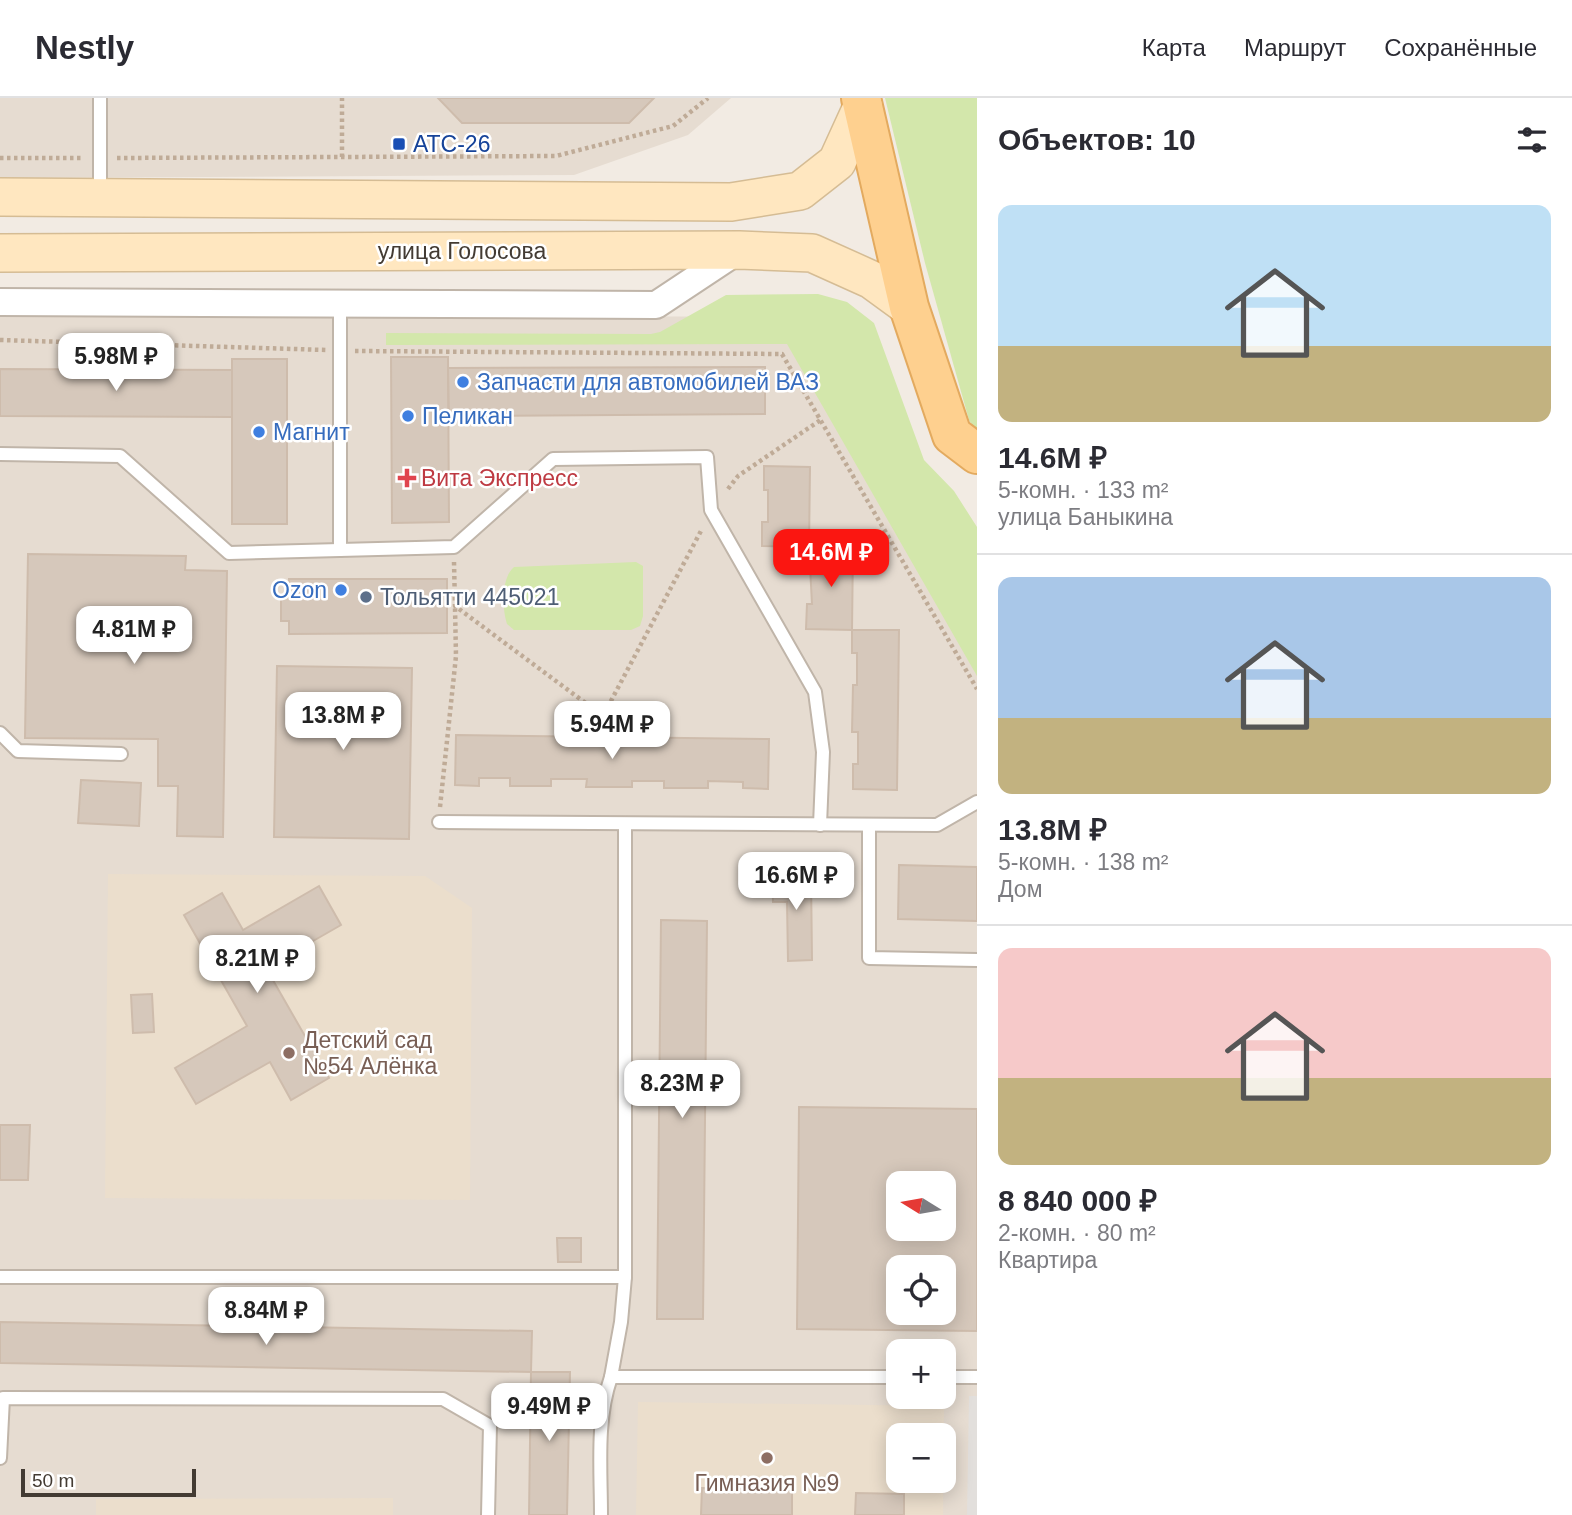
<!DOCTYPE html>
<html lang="ru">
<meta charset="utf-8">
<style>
body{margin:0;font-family:Arial,sans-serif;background:#f7f7f7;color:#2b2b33;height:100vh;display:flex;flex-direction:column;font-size:26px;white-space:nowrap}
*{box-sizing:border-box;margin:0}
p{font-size:23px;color:#7c7c81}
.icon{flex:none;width:38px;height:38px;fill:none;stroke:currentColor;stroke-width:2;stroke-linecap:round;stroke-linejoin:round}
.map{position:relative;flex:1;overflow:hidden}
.drawer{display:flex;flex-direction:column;background:#fff;width:595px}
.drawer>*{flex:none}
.needle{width:46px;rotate:281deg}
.buttons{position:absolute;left:886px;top:1073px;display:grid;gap:14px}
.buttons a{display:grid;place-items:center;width:70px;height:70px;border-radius:14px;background:#fff;box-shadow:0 4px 18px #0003;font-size:35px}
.scale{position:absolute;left:21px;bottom:18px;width:175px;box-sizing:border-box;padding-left:7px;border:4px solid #433b33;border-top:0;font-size:19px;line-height:24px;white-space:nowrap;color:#433b33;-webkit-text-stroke:5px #fff;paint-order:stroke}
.price{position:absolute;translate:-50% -60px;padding:0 16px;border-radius:14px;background:#fff;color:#222;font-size:23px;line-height:46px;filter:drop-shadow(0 2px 4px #0008)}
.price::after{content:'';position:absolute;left:50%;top:42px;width:21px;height:16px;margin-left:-10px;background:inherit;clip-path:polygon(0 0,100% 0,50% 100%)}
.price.active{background:#fb1611;color:#fff}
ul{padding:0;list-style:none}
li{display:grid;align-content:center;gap:14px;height:371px;padding:0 21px}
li+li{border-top:2px solid #e1e1e2}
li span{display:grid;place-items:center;height:217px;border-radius:14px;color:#555}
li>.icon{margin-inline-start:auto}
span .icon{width:126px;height:126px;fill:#fffc;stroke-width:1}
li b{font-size:30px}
h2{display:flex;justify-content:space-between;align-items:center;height:84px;padding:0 21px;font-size:30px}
header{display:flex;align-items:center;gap:42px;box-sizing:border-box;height:98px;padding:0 35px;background:#fff;border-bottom:2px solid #e1e1e2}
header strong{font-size:33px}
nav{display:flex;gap:38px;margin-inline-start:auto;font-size:24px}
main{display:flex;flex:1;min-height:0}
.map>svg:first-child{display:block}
.residential{fill:#e6dcd1;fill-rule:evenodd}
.education{fill:#ebdecc;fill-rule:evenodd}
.green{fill:#d3e7ab}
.parking{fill:#e2dfdc}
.building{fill:#d6c8bb;stroke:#cebcac;stroke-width:2;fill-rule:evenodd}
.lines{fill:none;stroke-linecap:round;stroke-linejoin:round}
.lane-casing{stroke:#c0b5a9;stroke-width:16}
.street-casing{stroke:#c0b5a9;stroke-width:30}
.secondary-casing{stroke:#d5bc94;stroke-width:40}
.primary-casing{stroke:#e3aa5f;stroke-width:42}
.path{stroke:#bfab97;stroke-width:4.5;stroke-dasharray:3.5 3.5;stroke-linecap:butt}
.lane{stroke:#fff;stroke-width:12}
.street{stroke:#fff;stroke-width:26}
.secondary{stroke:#ffe7c0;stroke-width:37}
.primary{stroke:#fed08f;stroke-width:38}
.transit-dot{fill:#1a4fb4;stroke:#fff;stroke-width:2.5}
.shop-dot{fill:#3f7fe0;stroke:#fff;stroke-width:2.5}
.health-dot{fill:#e0444e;stroke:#fff;stroke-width:2.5}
.service-dot{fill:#5c6f8a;stroke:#fff;stroke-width:2.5}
.education-dot{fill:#8d6e63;stroke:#fff;stroke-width:2.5}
.labels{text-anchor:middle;stroke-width:5;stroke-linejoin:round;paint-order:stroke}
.transit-label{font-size:23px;fill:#164399;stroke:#fff;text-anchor:start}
.street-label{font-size:23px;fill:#433b33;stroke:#fff}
.shop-label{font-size:23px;fill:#366cbe;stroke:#fff;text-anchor:start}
.health-label{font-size:23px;fill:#be3a42;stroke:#fff;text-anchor:start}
.service-label{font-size:23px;fill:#4e5e75;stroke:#fff;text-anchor:start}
.education-label{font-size:23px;fill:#785e54;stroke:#fff;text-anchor:start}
</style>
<header>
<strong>Nestly</strong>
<nav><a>Карта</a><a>Маршрут</a><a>Сохранённые</a></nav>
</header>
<main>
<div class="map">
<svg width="977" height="1417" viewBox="0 0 977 1417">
<rect width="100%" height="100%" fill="#f2ebe3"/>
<g class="residential">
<path d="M0,0H731L688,37L574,77L0,80Z"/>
<path d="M0,216L810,219L977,511V1417H0ZM898,1085H943V1130H898ZM898,1169H943V1214H898ZM898,1253H943V1298H898ZM898,1337H943V1382H898Z"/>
</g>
<g class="education">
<path d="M108,776L425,778L472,810L470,1102L105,1100Z"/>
<path d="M638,1304L944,1308L943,1417H636ZM898,1337H943V1382H898Z"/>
<path d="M393,1400V1417H96V1401Z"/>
</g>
<g class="green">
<path d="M885,0H977V334L969,322L925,165Z"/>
<path d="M818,196L847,204L874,225L924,362L954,393L977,429V578L787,246L386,247V235L651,236L660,234L726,197Z"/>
<path d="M636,464L643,468V518L640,528L631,532H514L507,526C502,511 501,480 514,469Z"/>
</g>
<path class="parking" d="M969,1298H977V1417H967Z"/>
<g class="building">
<path d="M438,0H654L629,25H462Z"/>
<path d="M391,259H448L449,424L392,425Z"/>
<rect x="232" y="261" width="55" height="165"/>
<path d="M765,269V316L449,318L448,270Z"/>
<path d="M0,271L232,272V319L0,318Z"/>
<path d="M764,368L810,369L809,449L762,448V424H768V392H764Z"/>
<path d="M809,449H853L852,532L806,531L807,506H812Z"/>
<path d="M28,456L186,458L185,472L227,473L223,739L177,738L178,688H158V641L25,640Z"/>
<path d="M289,481H447V535L289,536V523H281V499H289Z"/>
<path d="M852,532H899L897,692L853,691V666H858V634H852L853,587H857V555H852Z"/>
<path d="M277,568L412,570L409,741L274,739Z"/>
<path d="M456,637L769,641L768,691L743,690V684L708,683V690H664V683H632V689H586L587,681H551V688H510V680H479V688L455,687Z"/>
<path d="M81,682L141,685L139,728L78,725Z"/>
<path d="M899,767L977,769V823L898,821Z"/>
<path d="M791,771V778L811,777L812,862L788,863L787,804H773L772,772Z"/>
<path d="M319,788L341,827L266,870L329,980L291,1002L270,964L196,1006L175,970L247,928L184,817L222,795L243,832Z"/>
<path d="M661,822L707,823L703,1221H657Z"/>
<path d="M152,896L154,934L133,935L131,897Z"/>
<path d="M799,1009L977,1011V1233L797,1231ZM898,1085H943V1130H898ZM898,1169H943V1214H898Z"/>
<path d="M0,1027H30L28,1082H0Z"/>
<path d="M557,1140H581V1164H558Z"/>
<path d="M0,1224L532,1233L531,1274L0,1265Z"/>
<path d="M531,1274H570L567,1417H529Z"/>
<path d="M702,1390L792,1392V1417H701Z"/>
<path d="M856,1395L904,1396V1417H855Z"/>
</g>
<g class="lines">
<g class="lane-casing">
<g id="lane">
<path d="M100,0V96"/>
<path d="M340,204V452"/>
<path d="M0,356L120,358L229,455L454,449L553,361L707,359L711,412L815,594L823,654L820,727"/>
<path d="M0,635L18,653L121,656"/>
<path d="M439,724L937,727L977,704"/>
<path d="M869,728V860L977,862"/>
<path d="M0,1179H625L621,1224L611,1279H898"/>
<path d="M625,1179V726"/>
<path d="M943,1279H977"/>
<path d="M0,1360L3,1300L443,1301L490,1328L488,1417"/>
<path d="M601,1417C601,1371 596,1322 611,1279"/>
</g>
</g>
<g class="street-casing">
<path id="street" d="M0,204L656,207L739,152"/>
</g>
<g class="secondary-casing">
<g id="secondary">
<path d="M0,99L731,104L800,93L837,64L863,7"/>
<path d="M0,155L739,152L812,155L872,182L909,209"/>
</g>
</g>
<g class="primary-casing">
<path id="primary" d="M861,0L909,209L952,337L977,356"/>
</g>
<g class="path">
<path d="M342,59V0"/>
<path d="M0,60H84"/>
<path d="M117,60L556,58L673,28L708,0"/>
<path d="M0,242L326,252"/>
<path d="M355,253L782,256L977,591"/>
<path d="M728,391L738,378L822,321"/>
<path d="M454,464L455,508L603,618L702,431"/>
<path d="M440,709L456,558L455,509"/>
</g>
<use href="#lane" class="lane"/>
<use href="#street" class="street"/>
<use href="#secondary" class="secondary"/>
<use href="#primary" class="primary"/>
</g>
<rect class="transit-dot" x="392" y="39" width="14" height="14" rx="3.5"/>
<g class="shop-dot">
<circle cx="463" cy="284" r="7"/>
<circle cx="408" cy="318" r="7"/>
<circle cx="259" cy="334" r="7"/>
<circle cx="341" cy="492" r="7"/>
</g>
<path class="health-dot" d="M403.5 369.5h7v7h7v7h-7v7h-7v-7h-7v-7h7z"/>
<circle class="service-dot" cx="366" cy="499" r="7"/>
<g class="education-dot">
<circle cx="289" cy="955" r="7"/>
<circle cx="767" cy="1360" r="7"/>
</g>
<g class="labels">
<g class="transit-label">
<text x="413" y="54">АТС-26</text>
</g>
<g class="street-label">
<text x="462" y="161">улица Голосова</text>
</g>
<g class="shop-label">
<text x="477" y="292">Запчасти для автомобилей ВАЗ</text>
<text x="422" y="326">Пеликан</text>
<text x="273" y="342">Магнит</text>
<text x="327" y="500" text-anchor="end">Ozon</text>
</g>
<g class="health-label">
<text x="421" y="388">Вита Экспресс</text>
</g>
<g class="service-label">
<text x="380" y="507">Тольятти 445021</text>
</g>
<g class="education-label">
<text x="303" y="950">Детский сад<tspan x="303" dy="26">№54 Алёнка</tspan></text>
<text x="767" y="1393" text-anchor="middle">Гимназия №9</text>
</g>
</g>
</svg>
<div class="buttons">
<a><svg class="needle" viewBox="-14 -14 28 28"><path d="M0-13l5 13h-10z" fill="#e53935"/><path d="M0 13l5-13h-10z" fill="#7c7c81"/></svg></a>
<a><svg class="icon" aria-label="locate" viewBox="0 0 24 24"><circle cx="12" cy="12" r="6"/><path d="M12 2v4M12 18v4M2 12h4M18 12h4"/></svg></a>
<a>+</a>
<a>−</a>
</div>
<div class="scale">50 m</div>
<b class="price" style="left:116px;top:295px">5.98M ₽</b>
<b class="price active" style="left:831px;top:491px">14.6M ₽</b>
<b class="price" style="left:134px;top:568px">4.81M ₽</b>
<b class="price" style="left:343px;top:654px">13.8M ₽</b>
<b class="price" style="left:612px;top:663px">5.94M ₽</b>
<b class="price" style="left:796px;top:814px">16.6M ₽</b>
<b class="price" style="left:257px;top:897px">8.21M ₽</b>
<b class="price" style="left:682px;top:1022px">8.23M ₽</b>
<b class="price" style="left:266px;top:1249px">8.84M ₽</b>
<b class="price" style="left:549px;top:1345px">9.49M ₽</b>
</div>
<section class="drawer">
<h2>Объектов: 10<svg class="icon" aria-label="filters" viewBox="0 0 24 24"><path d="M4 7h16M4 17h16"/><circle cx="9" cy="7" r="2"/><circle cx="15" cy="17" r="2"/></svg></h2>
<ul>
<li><span style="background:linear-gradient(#bfe0f5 65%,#c2b280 0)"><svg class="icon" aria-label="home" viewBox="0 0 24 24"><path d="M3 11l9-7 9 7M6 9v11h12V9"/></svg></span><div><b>14.6M ₽</b><p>5-комн. · 133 m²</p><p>улица Баныкина</p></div></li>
<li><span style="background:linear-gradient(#a9c7e8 65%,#c2b280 0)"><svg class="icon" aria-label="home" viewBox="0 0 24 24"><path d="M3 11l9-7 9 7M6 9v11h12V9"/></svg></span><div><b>13.8M ₽</b><p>5-комн. · 138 m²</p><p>Дом</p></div></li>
<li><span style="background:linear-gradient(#f6c9c9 60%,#c2b280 0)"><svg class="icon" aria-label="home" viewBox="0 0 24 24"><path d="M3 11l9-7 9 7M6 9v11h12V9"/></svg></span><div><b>8 840 000 ₽</b><p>2-комн. · 80 m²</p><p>Квартира</p></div></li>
</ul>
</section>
</main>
